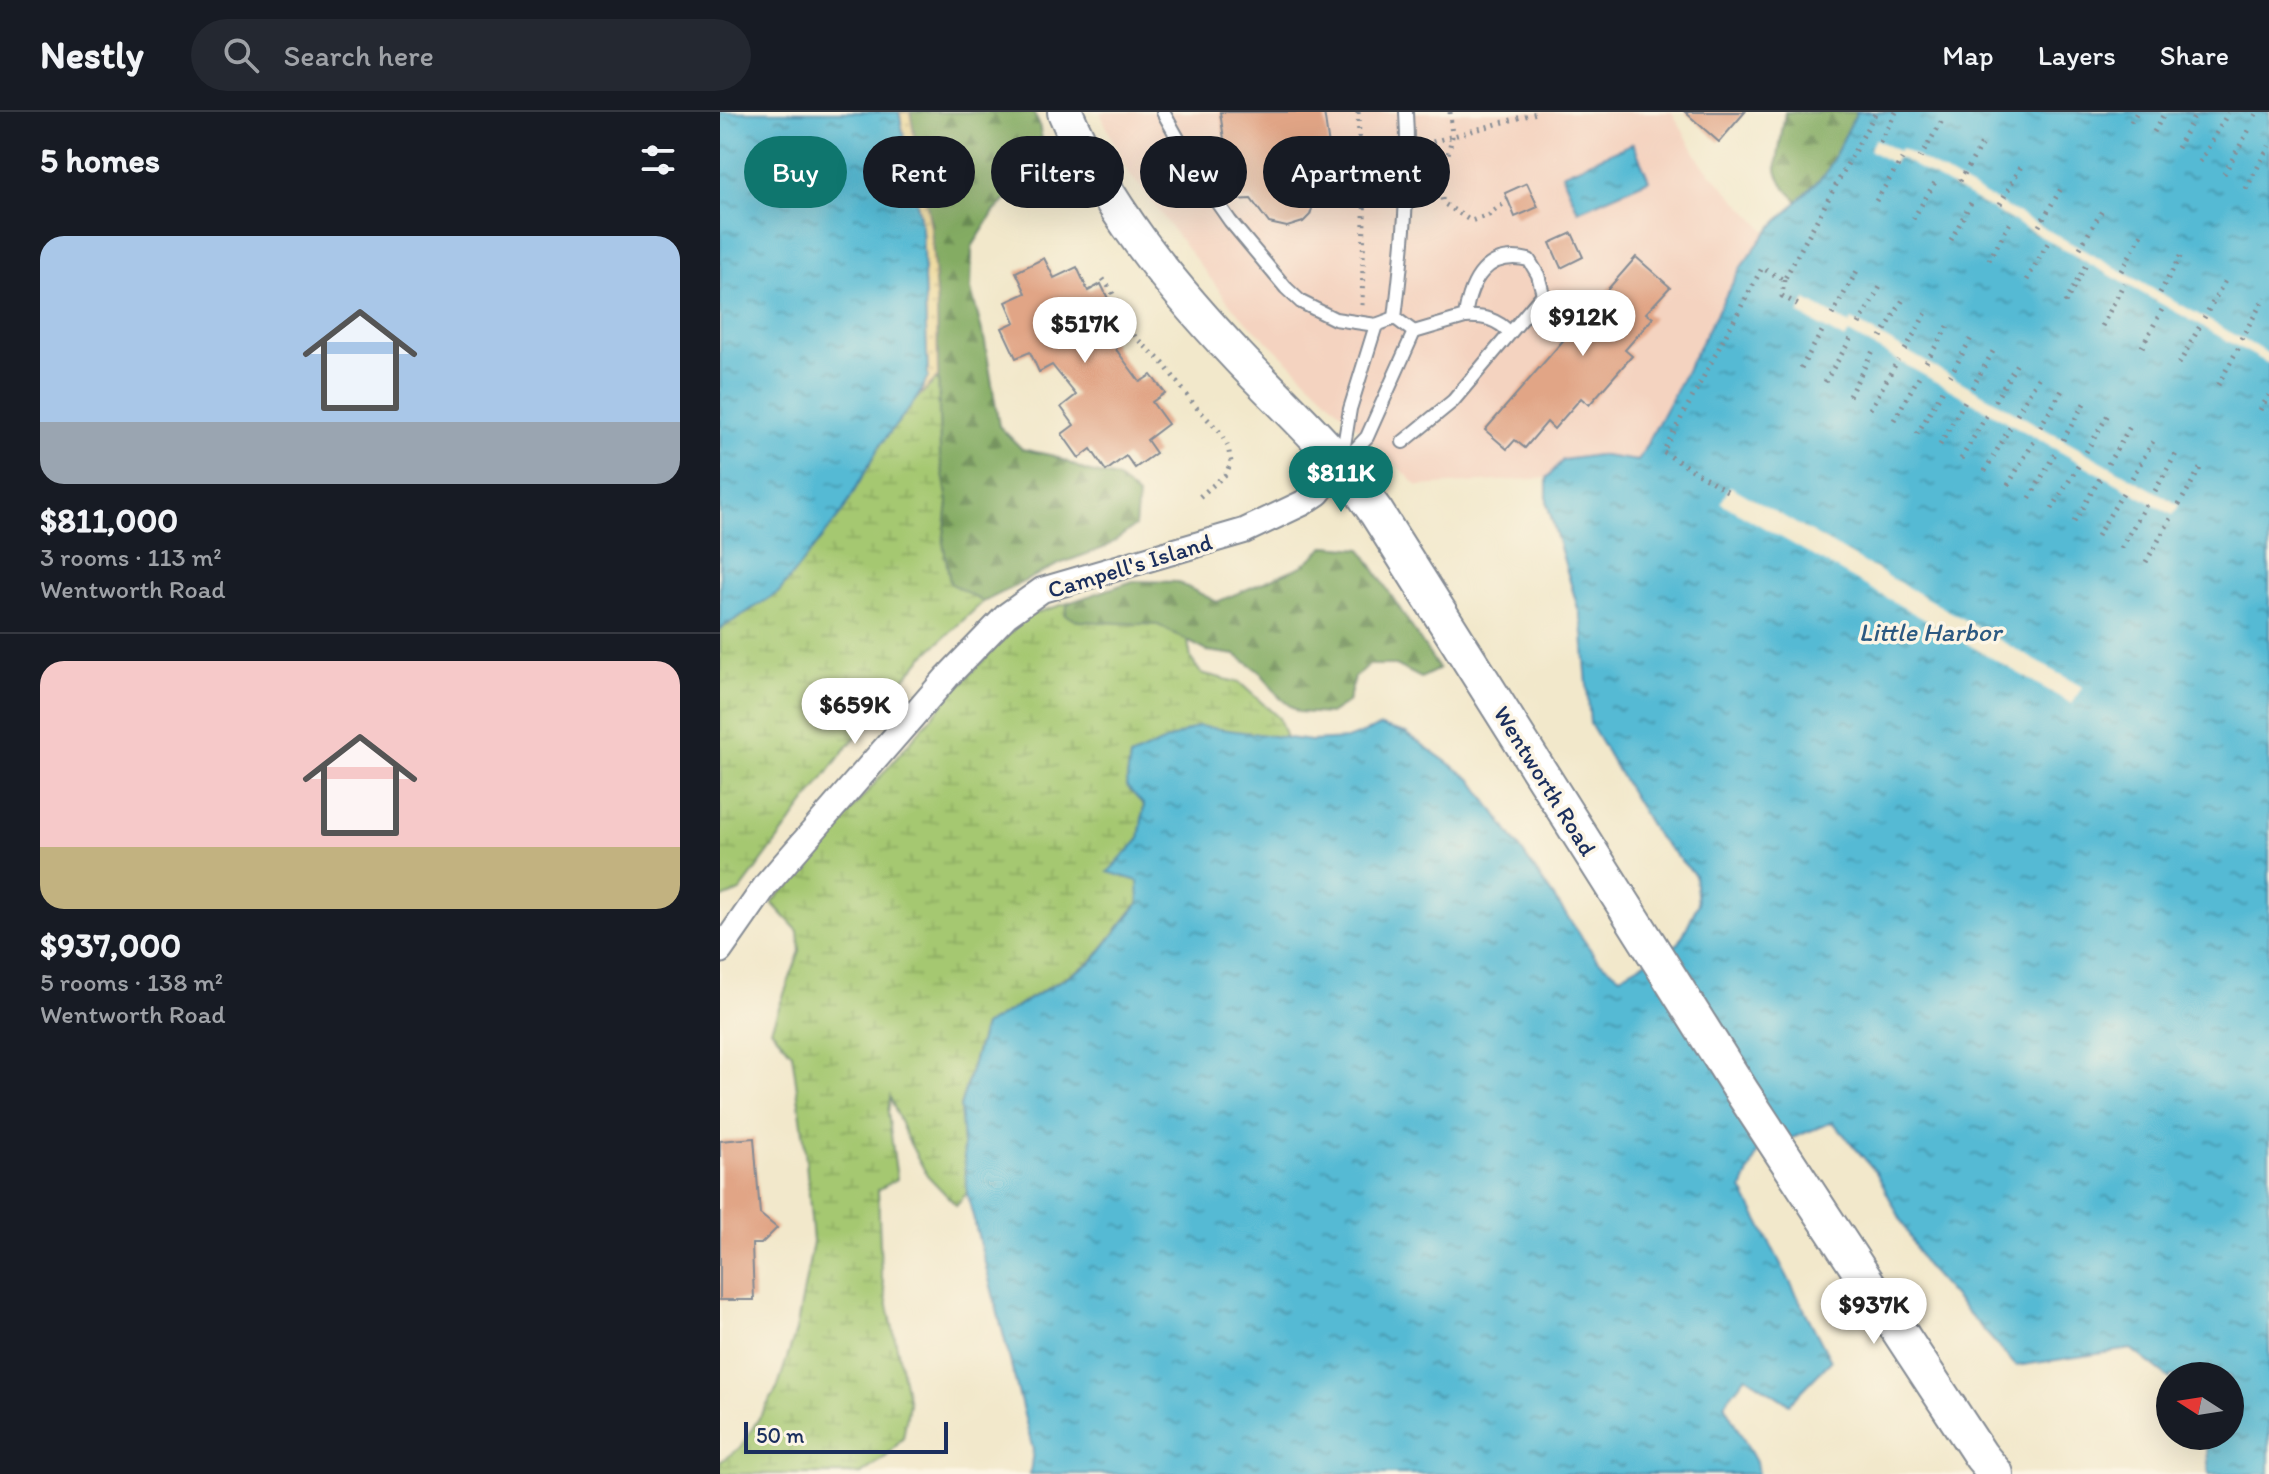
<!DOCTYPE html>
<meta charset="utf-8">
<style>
body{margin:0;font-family:Itim,sans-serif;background:#242831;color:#f1f3f6;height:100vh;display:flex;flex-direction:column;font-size:30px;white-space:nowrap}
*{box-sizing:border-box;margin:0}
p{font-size:26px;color:#9ea1a6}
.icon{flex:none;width:44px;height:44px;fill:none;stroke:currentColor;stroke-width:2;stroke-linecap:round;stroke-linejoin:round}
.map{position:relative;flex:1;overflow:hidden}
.side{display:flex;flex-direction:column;background:#171b24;width:720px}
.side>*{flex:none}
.banner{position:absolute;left:24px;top:24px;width:760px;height:72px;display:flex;gap:16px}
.needle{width:52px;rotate:282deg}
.tools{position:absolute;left:1436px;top:1250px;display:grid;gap:16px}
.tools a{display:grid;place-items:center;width:88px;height:88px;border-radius:50%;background:#171b24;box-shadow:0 8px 32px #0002;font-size:40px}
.scale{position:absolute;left:24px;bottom:20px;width:204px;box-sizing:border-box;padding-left:8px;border:4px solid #1b2f5e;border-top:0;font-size:22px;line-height:28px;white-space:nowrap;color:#1b2f5e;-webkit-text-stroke:6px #fcf5e5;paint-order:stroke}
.price{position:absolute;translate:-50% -68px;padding:0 18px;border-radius:28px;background:#fff;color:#222;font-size:26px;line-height:52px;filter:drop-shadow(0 2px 4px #0008)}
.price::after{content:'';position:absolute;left:50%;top:48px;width:24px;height:18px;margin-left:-12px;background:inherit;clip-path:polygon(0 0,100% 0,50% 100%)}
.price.active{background:#0f766e;color:#fff}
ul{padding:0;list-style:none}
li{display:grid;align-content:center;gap:16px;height:424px;padding:0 40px}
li+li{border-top:2px solid #363941}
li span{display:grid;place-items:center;height:248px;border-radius:24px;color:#555}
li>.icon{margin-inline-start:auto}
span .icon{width:144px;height:144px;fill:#fffc;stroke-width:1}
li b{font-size:34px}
h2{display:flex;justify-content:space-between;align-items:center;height:96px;padding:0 40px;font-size:34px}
.pill{padding:0 28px;border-radius:36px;background:#171b24;box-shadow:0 8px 32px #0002;font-size:28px;line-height:72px}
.pill.active{background:#0f766e;color:#fff}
header{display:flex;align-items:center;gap:48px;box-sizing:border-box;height:112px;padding:0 40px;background:#171b24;border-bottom:2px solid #363941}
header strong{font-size:38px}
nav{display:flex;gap:44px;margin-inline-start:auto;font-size:28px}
.search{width:560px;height:72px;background:#242831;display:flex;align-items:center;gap:20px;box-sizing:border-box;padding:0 28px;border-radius:44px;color:#9ea1a6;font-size:30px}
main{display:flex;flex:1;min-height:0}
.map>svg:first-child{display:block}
.built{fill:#f4d3c0}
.forest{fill:url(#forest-firs);stroke:#506e60;stroke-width:2}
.wetland{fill:url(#wetland-marsh);stroke:#607c68;stroke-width:2}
.sand{fill:url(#sand-dots);stroke:#84847e;stroke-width:2}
.water{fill:url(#water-ripples);stroke:#387499;stroke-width:2}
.pier{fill:#f2e8cb}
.building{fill:#e1a586}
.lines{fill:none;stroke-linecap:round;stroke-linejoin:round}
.service-casing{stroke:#868c94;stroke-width:16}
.minor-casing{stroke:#868c94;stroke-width:28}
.secondary-casing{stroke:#868c94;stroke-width:38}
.path{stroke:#868c94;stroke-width:5;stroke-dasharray:2 6;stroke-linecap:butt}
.service{stroke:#fff;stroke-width:12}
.minor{stroke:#fff;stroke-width:24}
.secondary{stroke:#fff;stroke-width:34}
.labels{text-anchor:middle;stroke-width:7;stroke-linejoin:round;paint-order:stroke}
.street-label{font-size:24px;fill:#1b2f5e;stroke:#fcf5e5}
.water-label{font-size:26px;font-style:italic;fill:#2c5981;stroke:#fcf5e5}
</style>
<header>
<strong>Nestly</strong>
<div class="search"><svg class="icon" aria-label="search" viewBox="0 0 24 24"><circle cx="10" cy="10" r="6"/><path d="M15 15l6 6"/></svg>Search here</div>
<nav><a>Map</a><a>Layers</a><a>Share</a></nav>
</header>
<main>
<section class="side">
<h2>5 homes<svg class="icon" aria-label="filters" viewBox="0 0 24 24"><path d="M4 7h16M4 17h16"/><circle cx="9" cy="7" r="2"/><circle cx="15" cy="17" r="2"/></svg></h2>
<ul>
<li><span style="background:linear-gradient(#a9c7e8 75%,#9aa5b1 0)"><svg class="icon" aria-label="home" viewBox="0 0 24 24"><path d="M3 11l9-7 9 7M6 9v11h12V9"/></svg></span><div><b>$811,000</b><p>3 rooms · 113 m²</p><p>Wentworth Road</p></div></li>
<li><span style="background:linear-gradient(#f6c9c9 75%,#c2b280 0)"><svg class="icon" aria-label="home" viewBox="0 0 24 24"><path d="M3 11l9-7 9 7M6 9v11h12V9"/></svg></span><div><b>$937,000</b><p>5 rooms · 138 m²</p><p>Wentworth Road</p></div></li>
</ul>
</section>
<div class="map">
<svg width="1549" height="1362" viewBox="0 0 1549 1362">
<defs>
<pattern id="forest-firs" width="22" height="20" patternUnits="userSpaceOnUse" patternTransform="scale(2)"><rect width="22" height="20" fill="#84ac63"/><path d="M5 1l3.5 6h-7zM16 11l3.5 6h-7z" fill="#6b8c55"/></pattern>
<pattern id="wetland-marsh" width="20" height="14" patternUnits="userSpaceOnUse" patternTransform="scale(2)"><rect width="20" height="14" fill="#a5c871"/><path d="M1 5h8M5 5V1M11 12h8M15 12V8" fill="none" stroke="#8dac64"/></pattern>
<pattern id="sand-dots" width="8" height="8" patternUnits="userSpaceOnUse" patternTransform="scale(2)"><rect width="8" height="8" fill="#eeda9e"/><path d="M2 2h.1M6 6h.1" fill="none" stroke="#ccbb8a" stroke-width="1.8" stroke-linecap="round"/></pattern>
<pattern id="water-ripples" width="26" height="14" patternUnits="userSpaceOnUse" patternTransform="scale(2)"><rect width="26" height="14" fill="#55bad4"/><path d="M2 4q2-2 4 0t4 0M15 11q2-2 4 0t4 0" fill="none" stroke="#4698af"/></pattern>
</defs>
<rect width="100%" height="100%" fill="#fcf5e5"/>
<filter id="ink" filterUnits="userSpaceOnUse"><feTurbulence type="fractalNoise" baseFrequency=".0125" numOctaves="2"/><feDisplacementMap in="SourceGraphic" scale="16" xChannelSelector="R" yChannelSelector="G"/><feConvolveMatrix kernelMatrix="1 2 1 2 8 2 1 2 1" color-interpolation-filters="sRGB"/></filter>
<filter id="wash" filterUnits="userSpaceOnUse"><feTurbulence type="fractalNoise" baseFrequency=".006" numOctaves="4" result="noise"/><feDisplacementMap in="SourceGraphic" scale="32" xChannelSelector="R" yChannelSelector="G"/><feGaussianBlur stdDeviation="1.8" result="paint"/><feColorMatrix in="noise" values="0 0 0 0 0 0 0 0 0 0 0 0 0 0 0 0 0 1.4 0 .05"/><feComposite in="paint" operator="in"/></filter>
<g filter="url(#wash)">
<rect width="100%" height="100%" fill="#f2e8cb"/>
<path class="built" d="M380,0H952L981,51L1047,120L1021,155L918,349L877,343L843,348L827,366L698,374L513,196L404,54Z"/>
<g class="forest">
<path d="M190,0H313L319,12L324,38L313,62L274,100L252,135L251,178L265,230L279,314L302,337L334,344L366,359L397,366L418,384L415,414L386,435L339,452L263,490L230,471L223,431L228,390L220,346L217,199L211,115Z"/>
<path d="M1065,0H1137L1106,61L1078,89L1065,76L1056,58Z"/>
<path d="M606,434L641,437L719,557L701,566L676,553H649L635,565L628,590L610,602L578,600L560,586L540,560L516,543L487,539L437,513L358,509L345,503L348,491L413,469L457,470L497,490L582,454Z"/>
</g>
<g class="wetland">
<path d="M218,266L220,346L228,390L223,431L230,471L263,490L201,547L123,640L20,779L0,787V517L59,480L123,399L161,332L197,286Z"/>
<path d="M348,491L345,503L358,509L438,513L468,529L471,547L481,561L520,571L559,606L566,626C514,621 458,625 410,645L406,674L424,693L419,728V790L372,849L264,914L240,994L247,1081L236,1093L207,1063L187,1026L170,985L168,1001L177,1067L158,1078L161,1161L189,1291L183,1326L167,1344L141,1362H0V1350L21,1335L57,1277L76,1219L93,1130L84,1027L72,941L51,917L80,839L78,819L52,791L233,580L306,504Z"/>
</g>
<path class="sand" d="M179,0H190L211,115L217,199L218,265L197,286L208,265L202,116Z"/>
<g class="water">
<path d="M0,0H179L202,116L208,265L197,286L161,332L123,399L59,480L0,517Z"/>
<path d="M1137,0H1549V1362H1489L1486,1324H1510V1264H1450V1267L1411,1237L1296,1254L1204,1152L1156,1060L1113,1010L1038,1039L1022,1077L1111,1249L1069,1292L1026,1264L1004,1292L1036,1350L1038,1362H310L313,1338L247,1081L240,995L264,914L372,850L419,791L418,769L388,760L419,728L424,693L406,674L410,645L478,614L591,629L627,627L661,614L686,621L752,668L877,847L900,864L959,831L978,792L975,763L936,723L870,612L862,510L827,391V366L843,348L877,343L918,349L1021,155L1047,120L1106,61Z"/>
<path d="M913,31L929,68L858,99L842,62Z"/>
</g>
<g class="pier">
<path d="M1155,27L1178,39L1181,36L1549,242V252L1182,47L1177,45L1173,52L1149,38Z"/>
<path d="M1086,188L1129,212L1132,208L1459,393L1453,403L1129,221L1125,228L1079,202Z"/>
<path d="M1010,374L1362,575L1352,592L1001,391Z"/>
</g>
<g id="blocks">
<g class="building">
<path d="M500,0H604L615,75L598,78L590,103L583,110L567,115L549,111L531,87L513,88Z"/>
<path d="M965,0H1025L999,30Z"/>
<path d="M807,71L818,95L795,105L785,81Z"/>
<path d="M852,121L863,145L841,156L830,131Z"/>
<path d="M916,145L950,175L926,201L933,206L905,238L912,244L869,293L861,286L834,317L827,310L805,336L795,328L787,337L765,318Z"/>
<path d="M324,146L334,166L357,155L368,179L381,172L393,197L380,203L395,236L420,270L431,263L445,281L432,290L448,312L427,328L436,341L415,356L406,344L386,359L371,337L359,346L342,322L354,313L341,295L356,283L332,253L319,260L310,240L296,246L282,216L295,210L286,190L306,181L296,160Z"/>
<path d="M34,1026L40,1102L57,1116L41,1132H32L34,1188H0V1029Z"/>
</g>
</g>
</g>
<g filter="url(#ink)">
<use href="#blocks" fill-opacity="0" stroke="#868c94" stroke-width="2"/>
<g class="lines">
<g class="service-casing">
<g id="service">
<path d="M443,0L482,69L510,109L566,176L581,190L615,207L656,213L675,206"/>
<path d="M686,0C690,69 683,138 675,206L694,220"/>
<path d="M745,205C764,204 777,207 790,221"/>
<path d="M622,346L630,297L656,213"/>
<path d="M623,350L647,325L694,220L745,205C750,168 767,138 809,148L818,163L823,182L733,289L683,330"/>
</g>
</g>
<g class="minor-casing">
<path id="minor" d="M0,839L46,773L227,565L287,503L322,478L524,419L583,391L598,381L621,352"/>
</g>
<g class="secondary-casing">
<path id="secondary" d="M345,0C384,92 449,172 518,245C551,280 588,314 620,351C633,366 644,384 656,400L1022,980L1261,1344L1276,1362"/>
</g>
<g class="path">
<path d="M638,0L640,50L645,65L642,194"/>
<path d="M730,0L732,25L720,77L723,91L751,109L769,103L788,88"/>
<path d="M1535,4L1537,0"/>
<path d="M1411,10L1417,0"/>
<path d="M1434,20L1445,0"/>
<path d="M1160,30L1176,0"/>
<path d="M705,32L820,0"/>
<path d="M1457,36L1477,0"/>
<path d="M1200,46L1223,7"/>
<path d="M1480,50L1508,1"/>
<path d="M642,56H669"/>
<path d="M613,58L616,71L645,68"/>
<path d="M1504,62L1531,14"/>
<path d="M1240,69L1263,30"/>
<path d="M1526,77L1549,34"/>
<path d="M1156,89L1182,47"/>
<path d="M1280,92L1303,51"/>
<path d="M1193,107L1217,67"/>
<path d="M1319,114L1342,75"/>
<path d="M1231,128L1253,87"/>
<path d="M1360,136L1383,97"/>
<path d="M1269,148L1291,109"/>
<path d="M1401,159L1423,120"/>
<path d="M383,167L391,178L415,225L443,251L476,295L500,320L508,335L511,350L506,362L477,387"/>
<path d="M1064,168L1062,184L1082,195"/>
<path d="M1307,168L1329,129"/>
<path d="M1440,181L1462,141"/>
<path d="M1345,191L1367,151"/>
<path d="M1112,203L1137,159"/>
<path d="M1484,206L1506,167"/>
<path d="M1139,212L1161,173"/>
<path d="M1382,214L1404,171"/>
<path d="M1161,225L1184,186"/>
<path d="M1521,227L1545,185"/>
<path d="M1422,235L1444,194"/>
<path d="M1185,238L1207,199"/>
<path d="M1206,250L1230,211"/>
<path d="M1459,252L1480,214"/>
<path d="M1081,256L1104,216"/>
<path d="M1230,264L1253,223"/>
<path d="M1105,270L1133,223"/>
<path d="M1498,273L1519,235"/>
<path d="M1252,276L1275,236"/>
<path d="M1129,284L1155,235"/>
<path d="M1275,289L1298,250"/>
<path d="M1150,297L1178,248"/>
<path d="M1540,298L1549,283"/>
<path d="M1297,302L1320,263"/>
<path d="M1174,308L1201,261"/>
<path d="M1320,315L1344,275"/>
<path d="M1197,322L1225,275"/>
<path d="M1343,328L1366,288"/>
<path d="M1220,333L1246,287"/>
<path d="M1366,340L1389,301"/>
<path d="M1241,347L1269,299"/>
<path d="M1388,352L1411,313"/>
<path d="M1265,359L1292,312"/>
<path d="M1412,366L1435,326"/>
<path d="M1288,373L1316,326"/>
<path d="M1007,379L943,340L1042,156L1064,168L1156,0"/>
<path d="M1435,379L1457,340"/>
<path d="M1310,386L1337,338"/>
<path d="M1459,393L1482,353"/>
<path d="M1332,397L1360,351"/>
<path d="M1354,410L1382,363"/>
<path d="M1377,424L1406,376"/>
<path d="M1401,436L1428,389"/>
<path d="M1426,450L1453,403"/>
</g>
<use href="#service" class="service"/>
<use href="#minor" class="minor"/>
<use href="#secondary" class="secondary"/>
</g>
</g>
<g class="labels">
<g class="street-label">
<text transform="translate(410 454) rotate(-17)" y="8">Campell's Island</text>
<text transform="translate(825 669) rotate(58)" y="8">Wentworth Road</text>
</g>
<g class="water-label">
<text x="1210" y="529">Little Harbor</text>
</g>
</g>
</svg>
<div class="tools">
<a><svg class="needle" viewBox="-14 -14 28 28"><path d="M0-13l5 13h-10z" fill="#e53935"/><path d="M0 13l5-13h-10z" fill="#9ea1a6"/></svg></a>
</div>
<div class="scale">50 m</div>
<b class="price" style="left:863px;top:246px">$912K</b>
<b class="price" style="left:365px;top:253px">$517K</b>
<b class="price active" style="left:621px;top:402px">$811K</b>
<b class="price" style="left:135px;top:634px">$659K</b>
<b class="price" style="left:1154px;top:1234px">$937K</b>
<div class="banner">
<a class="pill active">Buy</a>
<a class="pill">Rent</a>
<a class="pill">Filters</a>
<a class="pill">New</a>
<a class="pill">Apartment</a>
</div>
</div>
</main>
